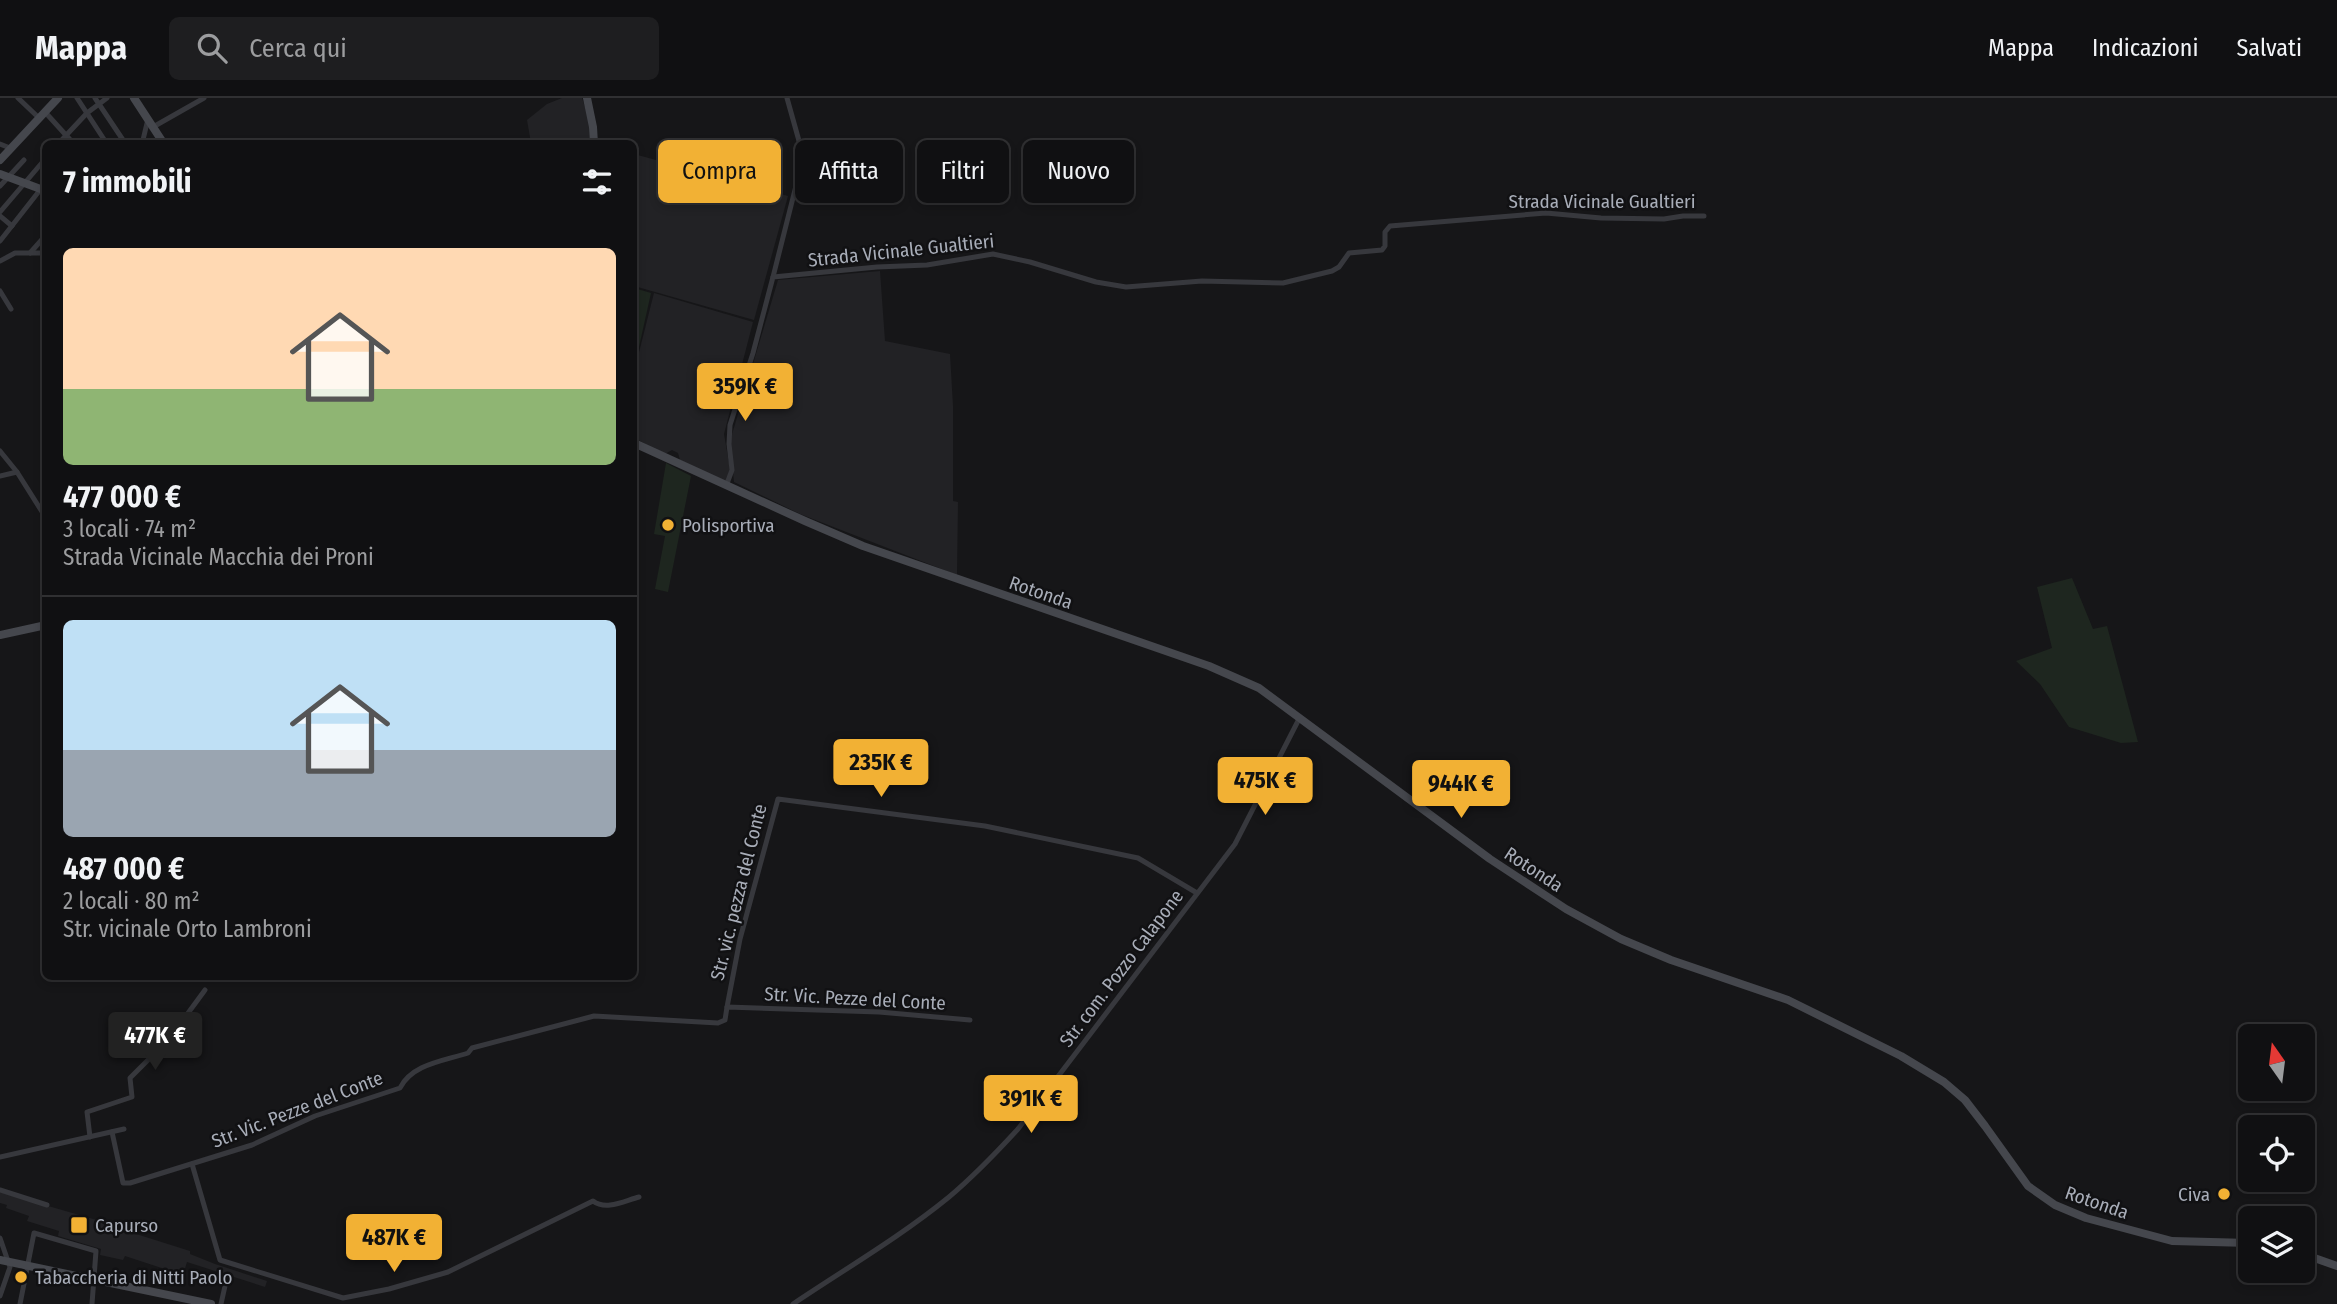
<!DOCTYPE html>
<html lang="it">
<meta charset="utf-8">
<style>
body{margin:0;font-family:"Fira Sans Condensed",sans-serif;background:#1e1e20;color:#f1f3f6;height:100vh;display:flex;flex-direction:column;font-size:26px;white-space:nowrap}
*{box-sizing:border-box;margin:0}
p{font-size:23px;color:#9c9d9f}
.icon{flex:none;width:38px;height:38px;fill:none;stroke:currentColor;stroke-width:2;stroke-linecap:round;stroke-linejoin:round}
.map{position:relative;flex:1;overflow:hidden}
.panel{position:absolute;left:42px;top:42px;width:595px;height:840px;display:flex;flex-direction:column;background:#101012;border-radius:10px;box-shadow:0 4px 10px #0003,0 0 0 2px #303032}
.panel>*{flex:none}
.hud{position:absolute;left:658px;top:42px;width:665px;height:63px;display:flex;gap:14px}
.needle{width:46px;rotate:346deg}
.tools{position:absolute;left:2238px;top:926px;display:grid;gap:14px}
.tools a{display:grid;place-items:center;width:77px;height:77px;border-radius:10px;background:#101012;box-shadow:0 4px 10px #0003,0 0 0 2px #303032;font-size:35px}
.price{position:absolute;translate:-50% -60px;padding:0 16px;border-radius:7px;background:#f2b134;color:#111;font-size:23px;line-height:46px;filter:drop-shadow(0 2px 4px #0008)}
.price::after{content:'';position:absolute;left:50%;top:42px;width:21px;height:16px;margin-left:-10px;background:inherit;clip-path:polygon(0 0,100% 0,50% 100%)}
.price.active{background:#222;color:#fff}
ul{padding:0;list-style:none}
li{display:grid;align-content:center;gap:14px;height:371px;padding:0 21px}
li+li{border-top:2px solid #303032}
li span{display:grid;place-items:center;height:217px;border-radius:10px;color:#555}
li>.icon{margin-inline-start:auto}
span .icon{width:126px;height:126px;fill:#fffc;stroke-width:1}
li b{font-size:30px}
h2{display:flex;justify-content:space-between;align-items:center;height:84px;padding:0 21px;font-size:30px}
.tag{padding:0 24px;border-radius:10px;background:#101012;box-shadow:0 4px 10px #0003,0 0 0 2px #303032;font-size:24px;line-height:63px}
.tag.active{background:#f2b134;color:#111}
header{display:flex;align-items:center;gap:42px;box-sizing:border-box;height:98px;padding:0 35px;background:#101012;border-bottom:2px solid #303032}
header strong{font-size:33px}
nav{display:flex;gap:38px;margin-inline-start:auto;font-size:24px}
.search{width:490px;height:63px;background:#1e1e20;display:flex;align-items:center;gap:18px;box-sizing:border-box;padding:0 24px;border-radius:10px;color:#9c9d9f;font-size:26px}
.map>svg:first-child{display:block}
.built{fill:#222225}
.green{fill:#1e261f}
.lines{fill:none;stroke-linecap:round;stroke-linejoin:round}
.street{stroke:#37383d;stroke-width:5}
.secondary{stroke:#45474d;stroke-width:8}
.poi-dot{fill:#f2b134;stroke:#111113;stroke-width:2.5}
.labels{text-anchor:middle;stroke-width:5;stroke-linejoin:round;paint-order:stroke}
.street-label{font-size:19px;fill:#a8adb8;stroke:#111113}
.poi-label{font-size:19px;fill:#a8adb8;stroke:#111113;text-anchor:start}
</style>
<header>
<strong>Mappa</strong>
<div class="search"><svg class="icon" aria-label="search" viewBox="0 0 24 24"><circle cx="10" cy="10" r="6"/><path d="M15 15l6 6"/></svg>Cerca qui</div>
<nav><a>Mappa</a><a>Indicazioni</a><a>Salvati</a></nav>
</header>
<div class="map">
<svg width="2337" height="1206" viewBox="0 0 2337 1206">
<rect width="100%" height="100%" fill="#161618"/>
<g class="built">
<path d="M562,0H582L589,21L590,45H531L527,22L547,6Z"/>
<path d="M634,56L788,98L754,222L634,188Z"/>
<path d="M880,173L885,243L950,256L953,308V403L958,404L957,477L800,416L734,384L730,343L778,182Z"/>
<path d="M654,195L753,224L724,336L730,371L725,384L680,362L678,355L672,352L665,356L634,340V274Z"/>
<path d="M0,1094L131,1132L133,1135L190,1153V1156L215,1166L267,1183L265,1189L187,1164L183,1177L125,1158L123,1162L100,1157L101,1151L58,1138L59,1133L27,1123L29,1118L6,1110L7,1107L0,1105Z"/>
</g>
<g class="green">
<path d="M634,190L651,195L639,249L634,248Z"/>
<path d="M666,365L691,378L668,494L655,491L665,438L654,436Z"/>
<path d="M2072,480L2093,531L2107,528L2138,644L2121,645L2069,629L2040,586L2016,563L2052,550L2037,489Z"/>
</g>
<g class="lines">
<g class="street">
<path d="M18,0L39,20"/>
<path d="M77,0L107,46"/>
<path d="M95,0L123,42L122,46"/>
<path d="M45,14L74,46"/>
<path d="M153,29L204,0"/>
<path d="M0,46L10,50"/>
<path d="M58,46L87,15L107,0"/>
<path d="M142,46L148,21"/>
<path d="M0,88L24,62"/>
<path d="M0,114L46,60"/>
<path d="M0,118L12,128"/>
<path d="M0,143L40,92"/>
<path d="M30,155L46,137"/>
<path d="M0,163L15,155H46"/>
<path d="M773,179L801,68V50L787,0"/>
<path d="M0,193L11,211"/>
<path d="M0,353L17,374L46,420"/>
<path d="M0,378L17,374"/>
<path d="M726,388L732,372L729,346L730,327L753,255L773,179L877,169L927,167L993,156L1030,164L1096,184L1126,189L1202,183L1283,185L1332,173L1339,169L1349,155L1382,152L1385,148V134L1390,128L1546,115L1601,120L1664,121L1683,118H1704"/>
<path d="M727,909L740,841L778,701L985,728L1138,760L1197,795"/>
<path d="M112,1034L123,1085H130L252,1047L315,1018L400,990C412,966 444,963 468,955L472,950L594,918L718,925L725,922L727,909L879,914L970,922"/>
<path d="M90,1039L87,1014L132,999L130,980L169,941L205,892"/>
<path d="M0,1059L124,1031"/>
<path d="M192,1066L220,1162L343,1200L389,1191L448,1174L593,1103C606,1113 624,1103 639,1099"/>
<path d="M0,1092L47,1107"/>
<path d="M0,1140L10,1169L0,1198"/>
<path d="M20,1206L34,1135L96,1153L92,1206"/>
<path d="M221,1206L227,1179"/>
<path d="M793,1206C845,1171 900,1139 949,1099C974,1078 996,1055 1018,1031L1235,746L1299,621"/>
</g>
<g class="secondary">
<path d="M134,0L164,46"/>
<path d="M587,0L593,29L594,46"/>
<path d="M0,62L58,0"/>
<path d="M0,76L46,93"/>
<path d="M634,345L805,423L863,448L1209,568L1259,590L1490,761L1566,811L1621,841L1671,862L1788,902L1901,958L1944,984L1965,1002L1985,1028L2028,1088L2055,1107L2086,1120L2172,1143L2250,1145"/>
<path d="M0,537L46,527"/>
<path d="M2303,1156L2337,1168"/>
<path d="M0,1162L211,1206"/>
</g>
</g>
<g class="poi-dot">
<circle cx="668" cy="427" r="7"/>
<circle cx="2224" cy="1096" r="7"/>
<rect x="70" y="1118" width="18" height="18" rx="3.5"/>
<circle cx="21" cy="1179" r="7"/>
</g>
<g class="labels">
<g class="street-label">
<text x="1602" y="110">Strada Vicinale Gualtieri</text>
<text transform="translate(901 152) rotate(-6)" y="7">Strada Vicinale Gualtieri</text>
<text transform="translate(1041 494) rotate(19)" y="7">Rotonda</text>
<text transform="translate(1534 771) rotate(33)" y="7">Rotonda</text>
<text transform="translate(738 794) rotate(-76)" y="7">Str. vic. pezza del Conte</text>
<text transform="translate(1121 870) rotate(-53)" y="7">Str. com. Pozzo Calapone</text>
<text transform="translate(855 900) rotate(3)" y="7">Str. Vic. Pezze del Conte</text>
<text transform="translate(297 1011) rotate(-21)" y="7">Str. Vic. Pezze del Conte</text>
<text transform="translate(2097 1104) rotate(19)" y="7">Rotonda</text>
</g>
<g class="poi-label">
<text x="682" y="434">Polisportiva</text>
<text x="2210" y="1103" text-anchor="end">Civa</text>
<text x="95" y="1134">Capurso</text>
<text x="35" y="1186">Tabaccheria di Nitti Paolo</text>
</g>
</g>
</svg>
<div class="tools">
<a><svg class="needle" viewBox="-14 -14 28 28"><path d="M0-13l5 13h-10z" fill="#e53935"/><path d="M0 13l5-13h-10z" fill="#9c9d9f"/></svg></a>
<a><svg class="icon" aria-label="locate" viewBox="0 0 24 24"><circle cx="12" cy="12" r="6"/><path d="M12 2v4M12 18v4M2 12h4M18 12h4"/></svg></a>
<a><svg class="icon" aria-label="layers" viewBox="0 0 24 24"><path d="M12 4l9 5-9 5-9-5zM3 14l9 5 9-5"/></svg></a>
</div>
<b class="price" style="left:745px;top:325px">359K €</b>
<b class="price" style="left:881px;top:701px">235K €</b>
<b class="price" style="left:1265px;top:719px">475K €</b>
<b class="price" style="left:1461px;top:722px">944K €</b>
<b class="price active" style="left:155px;top:974px">477K €</b>
<b class="price" style="left:1031px;top:1037px">391K €</b>
<b class="price" style="left:394px;top:1176px">487K €</b>
<div class="hud">
<a class="tag active">Compra</a>
<a class="tag">Affitta</a>
<a class="tag">Filtri</a>
<a class="tag">Nuovo</a>
</div>
<section class="panel">
<h2>7 immobili<svg class="icon" aria-label="filters" viewBox="0 0 24 24"><path d="M4 7h16M4 17h16"/><circle cx="9" cy="7" r="2"/><circle cx="15" cy="17" r="2"/></svg></h2>
<ul>
<li><span style="background:linear-gradient(#ffd9b3 65%,#8fb573 0)"><svg class="icon" aria-label="home" viewBox="0 0 24 24"><path d="M3 11l9-7 9 7M6 9v11h12V9"/></svg></span><div><b>477 000 €</b><p>3 locali · 74 m²</p><p>Strada Vicinale Macchia dei Proni</p></div></li>
<li><span style="background:linear-gradient(#bfe0f5 60%,#9aa5b1 0)"><svg class="icon" aria-label="home" viewBox="0 0 24 24"><path d="M3 11l9-7 9 7M6 9v11h12V9"/></svg></span><div><b>487 000 €</b><p>2 locali · 80 m²</p><p>Str. vicinale Orto Lambroni</p></div></li>
</ul>
</section>
</div>
